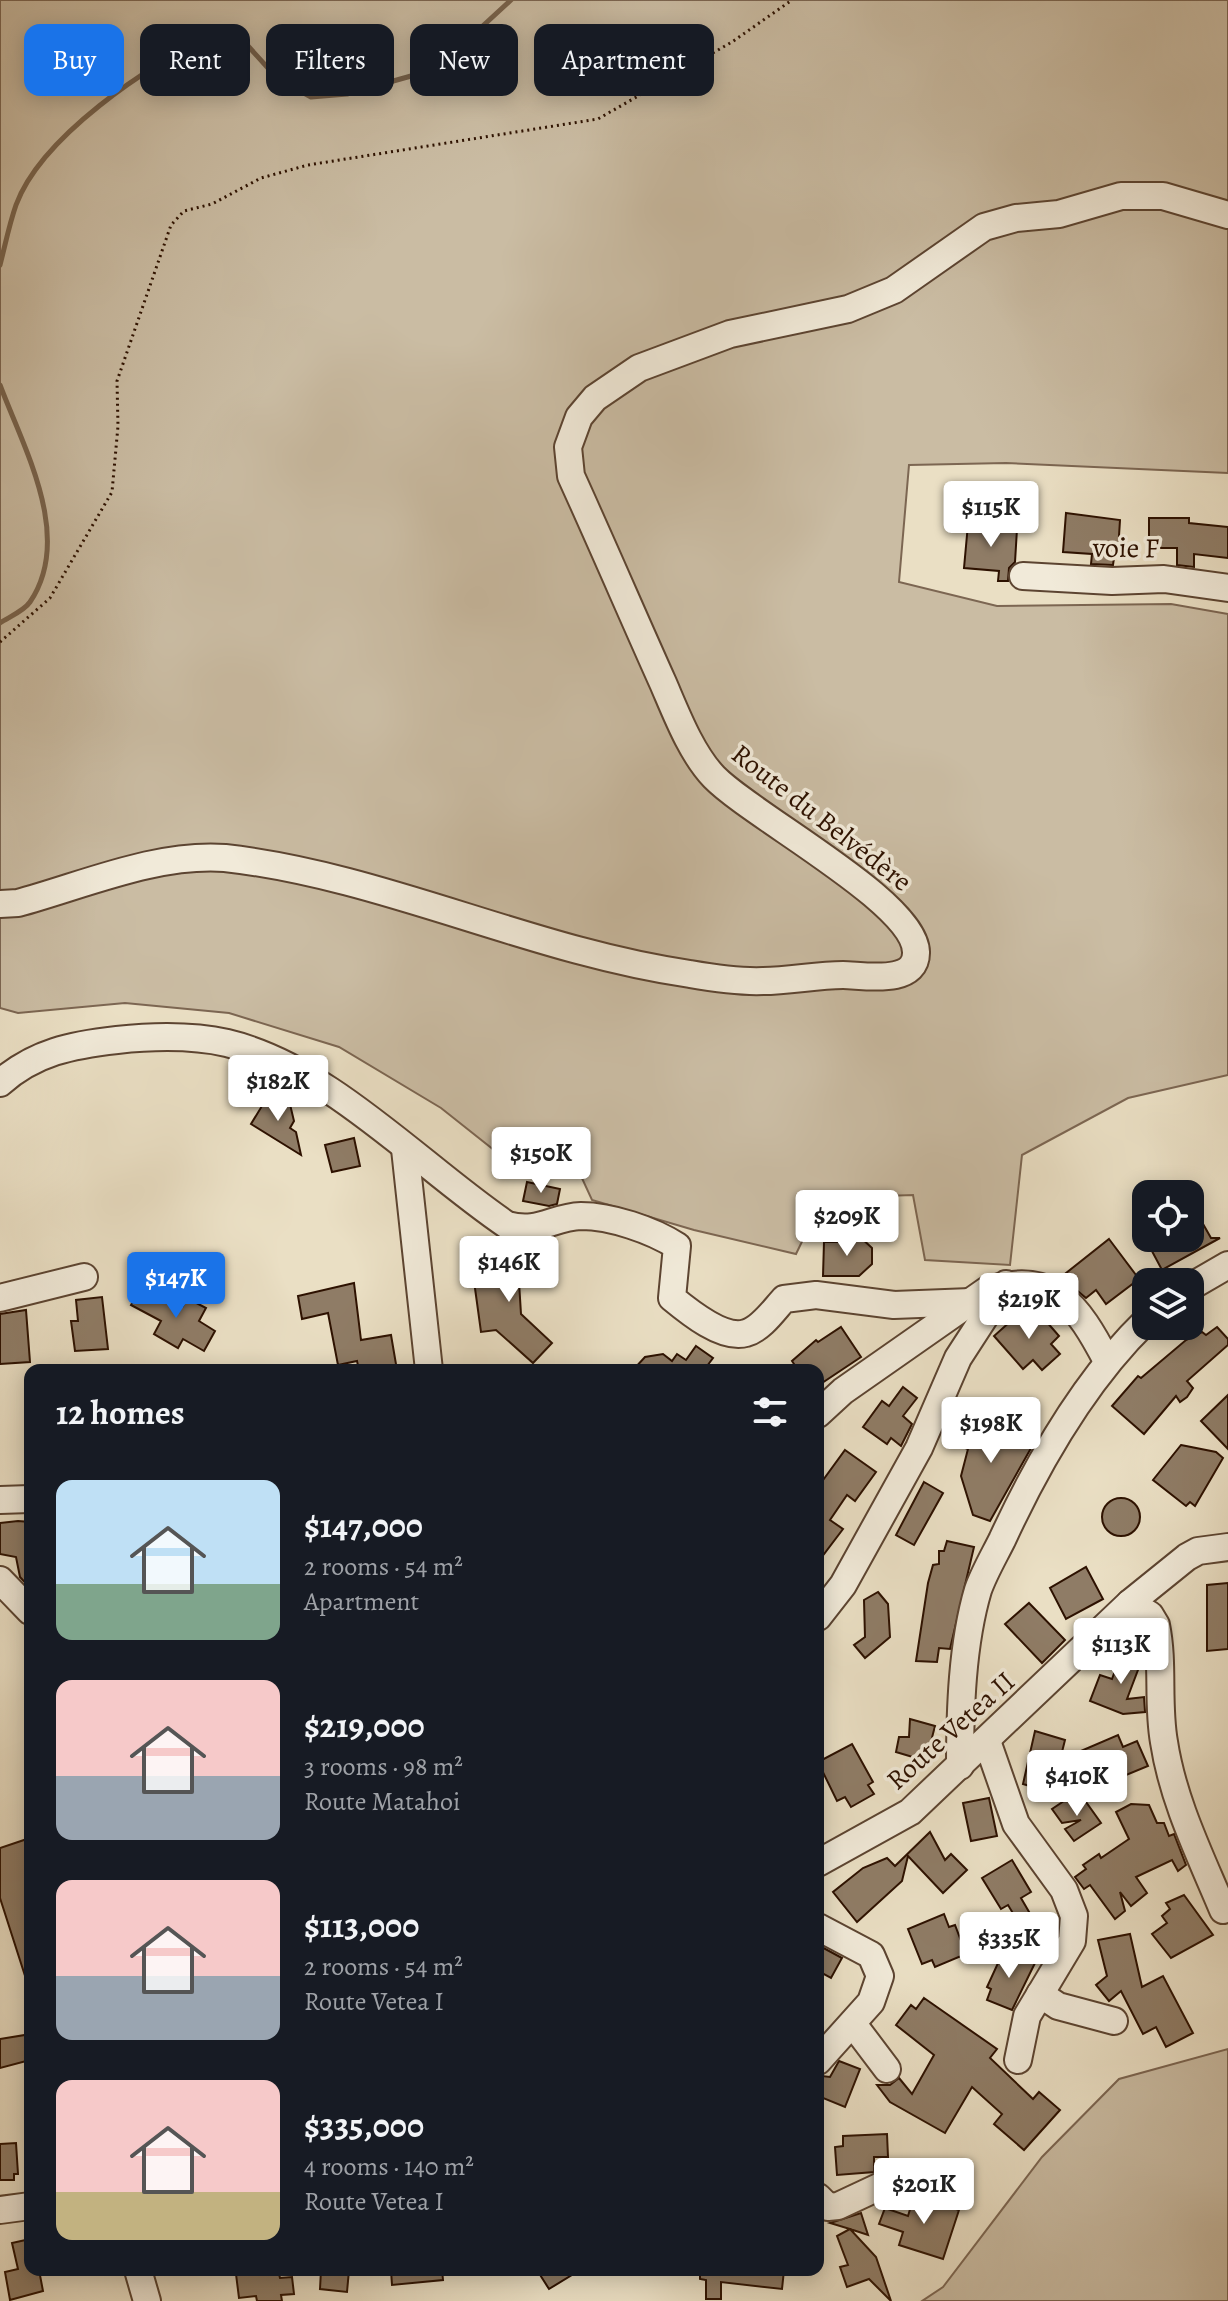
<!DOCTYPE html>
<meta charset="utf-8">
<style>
body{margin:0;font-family:Alegreya,serif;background:#20242c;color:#f1f3f6;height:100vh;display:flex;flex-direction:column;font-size:30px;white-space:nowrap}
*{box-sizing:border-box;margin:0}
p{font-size:26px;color:#9ea1a6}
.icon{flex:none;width:44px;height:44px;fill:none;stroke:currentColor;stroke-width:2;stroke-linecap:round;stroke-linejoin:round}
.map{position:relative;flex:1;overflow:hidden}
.side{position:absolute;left:24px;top:1364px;width:800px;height:912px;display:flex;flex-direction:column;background:#171b24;border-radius:16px;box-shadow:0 4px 20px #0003}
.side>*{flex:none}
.top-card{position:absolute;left:24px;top:24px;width:800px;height:72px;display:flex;gap:16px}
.controls{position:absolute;left:1132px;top:1180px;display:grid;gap:16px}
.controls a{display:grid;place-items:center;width:72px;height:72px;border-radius:16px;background:#171b24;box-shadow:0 4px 20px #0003;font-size:40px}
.price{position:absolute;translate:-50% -68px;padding:0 18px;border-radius:8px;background:#fff;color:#222;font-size:26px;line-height:52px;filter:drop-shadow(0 2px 4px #0008)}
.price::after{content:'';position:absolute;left:50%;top:48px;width:24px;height:18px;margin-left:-12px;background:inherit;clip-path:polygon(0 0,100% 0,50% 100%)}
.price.active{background:#1a73e8;color:#fff}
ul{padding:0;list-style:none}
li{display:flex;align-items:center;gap:24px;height:200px;padding:0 32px}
li span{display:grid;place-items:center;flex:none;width:224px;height:160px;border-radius:16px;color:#555}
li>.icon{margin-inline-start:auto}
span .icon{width:96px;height:96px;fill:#fffc;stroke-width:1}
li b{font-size:34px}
h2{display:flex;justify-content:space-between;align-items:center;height:96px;padding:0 32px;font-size:34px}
.pill{padding:0 28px;border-radius:16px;background:#171b24;box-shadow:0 4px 20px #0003;font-size:28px;line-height:72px}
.pill.active{background:#1a73e8;color:#fff}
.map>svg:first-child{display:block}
.green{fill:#cabca3;stroke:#7c6652;stroke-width:2}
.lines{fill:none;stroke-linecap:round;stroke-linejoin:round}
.stream{stroke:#78634d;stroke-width:5}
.building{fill:#8f7c66;stroke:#2d1100;stroke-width:2}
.minor-casing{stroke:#5c4431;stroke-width:30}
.path{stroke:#2d1100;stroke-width:3;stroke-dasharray:2 4;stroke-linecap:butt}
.minor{stroke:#f1ead9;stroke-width:26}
.labels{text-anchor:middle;stroke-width:7;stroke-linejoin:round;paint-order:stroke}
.street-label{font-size:28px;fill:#2d1100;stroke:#f1ead9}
</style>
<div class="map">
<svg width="1228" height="2301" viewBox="0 0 1228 2301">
<rect width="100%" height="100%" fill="#eadfc4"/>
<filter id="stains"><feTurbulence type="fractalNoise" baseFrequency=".0025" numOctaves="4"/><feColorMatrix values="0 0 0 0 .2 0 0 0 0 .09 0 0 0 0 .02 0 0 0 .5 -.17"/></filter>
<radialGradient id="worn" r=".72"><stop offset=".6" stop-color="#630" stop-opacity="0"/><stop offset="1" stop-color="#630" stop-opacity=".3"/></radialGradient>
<g class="green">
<path d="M0,0H1228V473L1006,463L909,465L899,582L997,606L1171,604L1228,614V1075L1128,1098L1022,1155L1010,1265L925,1260L913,1195L823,1198L796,1254L694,1230L592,1200L575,1163L499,1154L441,1108L339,1047L229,1013L125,1003L18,1013L0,1008Z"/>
<path d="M1228,2049V2301H922L943,2287L1042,2157L1119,2079Z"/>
</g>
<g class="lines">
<g class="stream">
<path d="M0,265C5,246 9,225 16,205C41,137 148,65 212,35L248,46L277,78L311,97L347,94L436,69L511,0"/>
<path d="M0,385C24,449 74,537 30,602C24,611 9,617 0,623"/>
</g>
</g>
<g class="building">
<path d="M1066,513L1120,520L1119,536H1124L1122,558H1114L1113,565L1091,564L1092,554L1063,552Z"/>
<path d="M1149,518H1189V523L1228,527V558L1194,554V567L1177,565V548H1149Z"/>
<path d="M968,524L1017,529L1015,562L1009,568L1008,581H998L999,571L964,568Z"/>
<path d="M268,1096L283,1105L288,1096L294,1121L290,1128L296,1132L301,1155L251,1124Z"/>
<path d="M354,1138L360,1166L332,1172L325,1145Z"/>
<path d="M527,1182L560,1189L557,1204L549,1206L523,1201Z"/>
<path d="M1190,1201L1211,1238H1220L1162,1270L1145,1238H1190Z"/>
<path d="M859,1236L872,1248V1264L859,1276H823L824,1242H853Z"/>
<path d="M1109,1239L1139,1279L1106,1304L1096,1290L1086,1298L1061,1277Z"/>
<path d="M511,1242L534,1255L519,1282L521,1314L552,1343L533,1363L496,1330L481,1332L474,1281L489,1279Z"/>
<path d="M354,1283L361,1340L391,1335L397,1370H359L357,1361L338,1365L328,1313L302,1319L298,1296Z"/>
<path d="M141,1287L177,1307L178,1304L183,1306L187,1298L206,1308L199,1321L215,1331L204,1351L183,1339L178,1348L154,1334L161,1321L131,1305Z"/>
<path d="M102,1297L108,1349L75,1351L71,1321H78L76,1300Z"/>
<path d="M26,1310L30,1362L0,1364V1314Z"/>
<path d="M1022,1311L1031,1320L1039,1313L1059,1336L1051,1344L1060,1354L1042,1370L1033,1360L1023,1369L994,1336Z"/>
<path d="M841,1327L861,1357L819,1385L818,1370H798L792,1361L816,1340L818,1342Z"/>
<path d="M1217,1327L1228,1339V1345L1187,1381L1193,1388L1187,1397L1180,1402L1176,1396L1144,1434L1112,1406L1138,1376L1141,1378L1186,1340L1202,1332L1206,1335Z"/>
<path d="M696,1346L713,1358L704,1370H633L645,1357L663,1354L672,1361L677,1354L686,1360Z"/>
<path d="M903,1387L917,1398L903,1416L912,1424L901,1446L891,1438L887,1444L863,1427L882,1401L889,1406Z"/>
<path d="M1228,1395V1449L1201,1421Z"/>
<path d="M973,1417L998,1433L1018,1430L1035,1441L990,1521L973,1515L961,1476L968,1449L957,1445Z"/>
<path d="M1181,1445L1216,1452L1223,1458L1195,1506L1190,1502L1186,1506L1153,1480Z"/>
<path d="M845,1450L876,1472L855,1501L847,1495L830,1520L843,1529L818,1562V1487Z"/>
<path d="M924,1482L943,1493L914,1545L896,1535Z"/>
<circle cx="1121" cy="1517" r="19"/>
<path d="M18,1521L30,1522V1588L20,1577L16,1557L0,1554V1523Z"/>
<path d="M947,1541L974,1547L950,1649L939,1648L937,1662L916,1661L928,1583L933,1565L939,1564V1551H944Z"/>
<path d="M1086,1567L1103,1599L1066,1619L1050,1588Z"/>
<path d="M1228,1583V1649L1207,1651V1585Z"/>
<path d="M878,1592L888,1604L890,1637L865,1658L854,1645L865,1637L864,1600Z"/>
<path d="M1029,1603L1065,1640L1042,1663L1005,1624Z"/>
<path d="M1124,1646L1144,1654L1127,1699L1144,1697L1145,1712L1123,1714L1090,1701L1100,1675L1112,1679Z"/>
<path d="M910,1719L935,1726L926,1761L896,1752L899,1737H909Z"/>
<path d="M1035,1731L1065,1740L1060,1760L1118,1735L1123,1747L1137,1741L1148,1766L1114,1780L1057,1766L1050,1792L1023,1784Z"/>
<path d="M852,1744L873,1782L868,1785L874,1794L851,1807L845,1797L837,1801L818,1762Z"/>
<path d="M989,1798L997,1836L971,1841L963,1803Z"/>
<path d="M1064,1801L1086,1802L1101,1823L1074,1841L1065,1829L1081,1820L1062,1823L1052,1809Z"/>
<path d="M1131,1804L1149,1805L1157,1823H1164L1169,1836L1174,1834L1186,1865L1178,1871L1172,1860L1136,1877L1147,1893L1131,1906L1120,1892L1125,1911L1115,1919L1090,1885L1084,1889L1075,1877L1086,1869L1083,1865L1099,1854L1101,1858L1129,1839L1116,1812Z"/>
<path d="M930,1832L945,1860L951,1854L967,1870L943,1893L908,1856L902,1881L857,1922L833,1892L863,1868L887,1858L895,1866Z"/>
<path d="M30,1838V1982H27L0,1898V1848Z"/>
<path d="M1012,1860L1031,1892L1021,1898L1032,1917L1017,1920L1008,1905L1001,1909L982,1878Z"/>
<path d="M1184,1895L1213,1935L1171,1958L1152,1934L1167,1923L1162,1916L1170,1909L1166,1903Z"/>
<path d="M944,1914L949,1927L955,1925L966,1954L935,1967L932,1960L922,1964L908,1929Z"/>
<path d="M1130,1934L1142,1987L1163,1976L1193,2033L1166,2047L1156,2027L1143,2034L1121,1991L1109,2001L1096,1985L1107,1976L1098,1940Z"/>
<path d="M818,1945L842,1958L831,1978L818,1971Z"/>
<path d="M1004,1950L1035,1963L1012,2010L987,2000L991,1989L987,1987Z"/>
<path d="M924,1998L997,2049L990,2058L1033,2099L1039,2092L1060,2110L1024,2150L994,2124L1002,2114L972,2087L945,2133L890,2102L877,2085H890L899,2078L912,2094L934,2055L896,2025L911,2005L916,2009Z"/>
<path d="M25,2035L30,2060L0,2068V2039Z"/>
<path d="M839,2061L860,2069L845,2107L818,2096L822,2076L830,2077Z"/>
<path d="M887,2134L888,2157H874V2172L837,2175L835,2147L843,2146V2136Z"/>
<path d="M16,2143L18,2174H14V2180H0V2144Z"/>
<path d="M914,2196L959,2210L943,2259L899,2245L903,2232L879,2224L885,2208L908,2216Z"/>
<path d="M861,2213L868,2235L850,2229L876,2257L891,2301L869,2279L847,2287L840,2267L848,2265L837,2236L850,2229L830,2223Z"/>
<path d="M30,2239V2270H39L43,2291L10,2300L5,2272L18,2269L12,2243Z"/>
<path d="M239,2270H278L280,2278L292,2277L294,2294L281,2295L282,2301H257L256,2296L239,2298L236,2274Z"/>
<path d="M321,2270H349L347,2292L320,2289Z"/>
<path d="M391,2270H442L443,2280L392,2285Z"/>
<path d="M537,2270H580L549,2289Z"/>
<path d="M700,2270H784L782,2289L721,2282V2299H706V2280L700,2279Z"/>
</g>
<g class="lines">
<g class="minor-casing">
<g id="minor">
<path d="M1023,576L1112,581L1164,579L1228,588"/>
<path d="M0,904L18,903C84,885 156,853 225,858C384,876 531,951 690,974C713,978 739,982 763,981C790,981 816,975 843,975C863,975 917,986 916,952C915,902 753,817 714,777C691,753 676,713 663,683C632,614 602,544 571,476L568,447L579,417L595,398L639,368L730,334L848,309L894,290L984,227L1016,218L1059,214L1121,196H1163L1228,215"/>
<path d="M0,1083C35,1052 72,1045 117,1040C154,1036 191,1035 227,1043C329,1067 421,1167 507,1225C539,1234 552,1217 581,1216C611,1216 652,1230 677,1246L672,1298C689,1312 723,1340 746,1333C761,1329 774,1310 784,1299L816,1295L894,1305L971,1302"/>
<path d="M405,1149L429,1370"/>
<path d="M1190,1287L1228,1265"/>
<path d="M0,1298L84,1277"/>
<path d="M818,1414L843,1391L986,1291C1053,1268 1078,1306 1107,1361"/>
<path d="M0,1500L30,1499"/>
<path d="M0,1580L30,1611"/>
<path d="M1130,1603L1150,1615L1156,1625C1164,1664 1157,1703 1164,1742C1173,1801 1200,1855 1223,1910"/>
<path d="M818,1617L843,1585L919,1448L958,1358L1006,1284"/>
<path d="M987,1741L1016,1824L1064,1890L1074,1916L1072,1941L1027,2016L1018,2060"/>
<path d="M960,1766C960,1710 962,1644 978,1590C984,1573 994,1556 1002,1540C1038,1462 1084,1381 1146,1321"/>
<path d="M818,1863L910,1812L1130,1603L1187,1557L1198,1551L1228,1547"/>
<path d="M818,1927L871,1955L880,1976L871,2002L818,2061"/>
<path d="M1040,1994L1058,2006L1114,2021"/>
<path d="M853,2024L887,2069"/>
<path d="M818,2197L828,2207L838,2206L900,2177"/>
<path d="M0,2210L30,2206"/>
<path d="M138,2270L147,2301"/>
</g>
</g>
<path class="path" d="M0,642L50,598L112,492L118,426L117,381L171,225L184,211L212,204L261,178L308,165L598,119L732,42L792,0"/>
<use href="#minor" class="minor"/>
</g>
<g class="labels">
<g class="street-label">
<text transform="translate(1126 547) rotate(1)" y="10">voie F</text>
<text transform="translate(822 817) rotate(38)" y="10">Route du Belvédère</text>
<text transform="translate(950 1730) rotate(-42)" y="10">Route Vetea II</text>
</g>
</g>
<rect width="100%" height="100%" filter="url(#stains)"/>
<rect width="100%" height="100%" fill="url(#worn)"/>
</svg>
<div class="controls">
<a><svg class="icon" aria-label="locate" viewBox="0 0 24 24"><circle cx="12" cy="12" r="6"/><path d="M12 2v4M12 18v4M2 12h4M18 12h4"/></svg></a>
<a><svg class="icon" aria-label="layers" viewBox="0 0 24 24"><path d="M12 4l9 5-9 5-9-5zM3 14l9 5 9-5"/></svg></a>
</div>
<b class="price" style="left:991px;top:549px">$115K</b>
<b class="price" style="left:278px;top:1123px">$182K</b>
<b class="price" style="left:541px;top:1195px">$150K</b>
<b class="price" style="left:847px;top:1258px">$209K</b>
<b class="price" style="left:509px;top:1304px">$146K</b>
<b class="price active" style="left:176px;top:1320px">$147K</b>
<b class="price" style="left:1029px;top:1341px">$219K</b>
<b class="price" style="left:991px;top:1465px">$198K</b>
<b class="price" style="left:1121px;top:1686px">$113K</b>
<b class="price" style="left:1077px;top:1818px">$410K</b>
<b class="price" style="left:1009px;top:1980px">$335K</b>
<b class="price" style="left:924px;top:2226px">$201K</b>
<div class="top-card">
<a class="pill active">Buy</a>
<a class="pill">Rent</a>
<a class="pill">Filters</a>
<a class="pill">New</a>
<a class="pill">Apartment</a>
</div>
<section class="side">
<h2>12 homes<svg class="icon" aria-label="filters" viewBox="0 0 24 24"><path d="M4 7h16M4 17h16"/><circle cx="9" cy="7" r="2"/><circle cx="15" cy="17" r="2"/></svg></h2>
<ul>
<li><span style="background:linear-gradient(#bfe0f5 65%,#7fa58c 0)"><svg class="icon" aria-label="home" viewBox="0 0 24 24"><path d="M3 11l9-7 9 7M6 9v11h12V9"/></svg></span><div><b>$147,000</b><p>2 rooms · 54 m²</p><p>Apartment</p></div></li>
<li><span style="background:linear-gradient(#f6c9c9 60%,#9aa5b1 0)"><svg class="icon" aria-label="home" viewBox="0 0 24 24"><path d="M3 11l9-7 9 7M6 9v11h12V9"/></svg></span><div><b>$219,000</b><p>3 rooms · 98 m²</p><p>Route Matahoi</p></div></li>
<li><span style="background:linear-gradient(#f6c9c9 60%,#9aa5b1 0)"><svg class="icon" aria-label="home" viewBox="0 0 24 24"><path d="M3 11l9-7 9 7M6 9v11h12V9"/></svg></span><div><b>$113,000</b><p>2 rooms · 54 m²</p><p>Route Vetea I</p></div></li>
<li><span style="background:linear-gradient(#f6c9c9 70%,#c2b280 0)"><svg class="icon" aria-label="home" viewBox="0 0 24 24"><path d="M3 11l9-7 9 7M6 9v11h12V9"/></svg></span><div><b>$335,000</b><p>4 rooms · 140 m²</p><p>Route Vetea I</p></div></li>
</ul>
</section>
</div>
